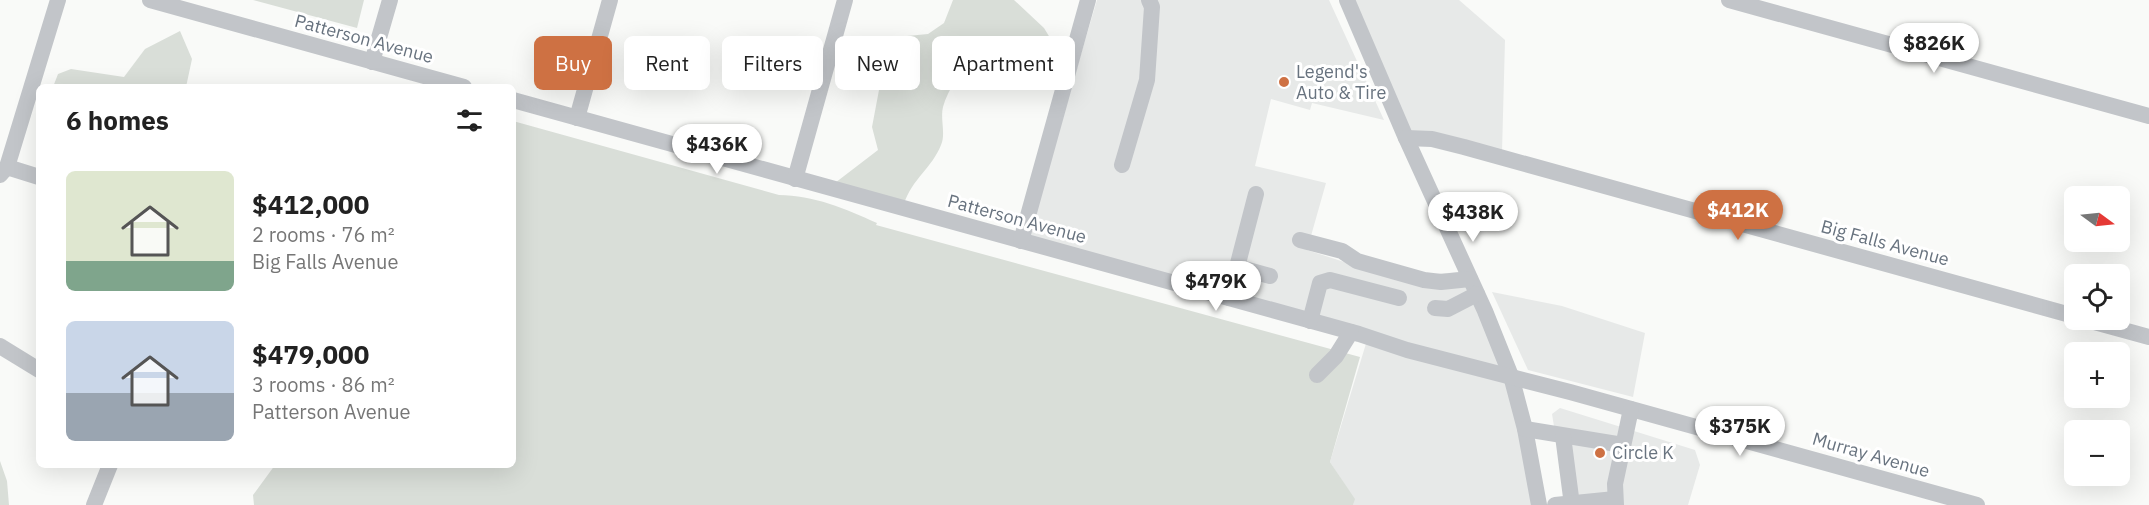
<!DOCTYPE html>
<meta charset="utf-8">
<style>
body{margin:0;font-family:"IBM Plex Sans",sans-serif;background:#f6f6f6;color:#222;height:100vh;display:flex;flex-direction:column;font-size:22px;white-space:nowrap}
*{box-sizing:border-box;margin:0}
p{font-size:20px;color:#767676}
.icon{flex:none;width:33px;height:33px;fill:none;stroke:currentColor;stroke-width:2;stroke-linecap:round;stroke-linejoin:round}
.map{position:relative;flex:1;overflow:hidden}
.panel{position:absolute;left:36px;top:84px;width:480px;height:384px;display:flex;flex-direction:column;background:#fff;border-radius:9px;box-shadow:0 6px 24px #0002}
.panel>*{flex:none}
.top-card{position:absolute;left:534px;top:36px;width:570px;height:54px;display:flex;gap:12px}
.needle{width:39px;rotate:105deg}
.fabs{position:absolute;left:2064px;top:186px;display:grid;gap:12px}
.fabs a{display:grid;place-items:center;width:66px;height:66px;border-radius:9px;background:#fff;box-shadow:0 6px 24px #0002;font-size:30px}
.price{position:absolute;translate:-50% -51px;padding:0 14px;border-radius:21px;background:#fff;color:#222;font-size:20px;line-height:39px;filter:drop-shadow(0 2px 3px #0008)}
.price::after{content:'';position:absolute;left:50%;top:36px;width:18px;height:14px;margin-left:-9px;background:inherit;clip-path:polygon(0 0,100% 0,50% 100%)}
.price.current{background:#ce7143;color:#fff}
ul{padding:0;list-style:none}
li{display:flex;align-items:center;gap:18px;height:150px;padding:0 30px}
li span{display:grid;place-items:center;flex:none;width:168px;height:120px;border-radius:9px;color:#555}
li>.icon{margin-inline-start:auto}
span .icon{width:72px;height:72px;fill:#fffc;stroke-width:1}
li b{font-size:26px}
h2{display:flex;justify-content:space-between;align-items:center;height:72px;padding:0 30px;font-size:26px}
.chip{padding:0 21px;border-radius:9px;background:#fff;box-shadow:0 6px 24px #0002;font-size:21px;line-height:54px}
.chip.current{background:#ce7143;color:#fff}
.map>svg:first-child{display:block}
.built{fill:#e7e9e8}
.green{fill:#d9ded8}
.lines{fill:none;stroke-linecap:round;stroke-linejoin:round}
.minor{stroke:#c2c5c9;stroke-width:16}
.poi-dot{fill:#ce7143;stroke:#fff;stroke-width:2}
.labels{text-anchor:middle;stroke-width:6;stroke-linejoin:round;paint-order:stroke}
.street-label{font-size:18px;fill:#68737f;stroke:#fff}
.poi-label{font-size:18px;fill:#68737f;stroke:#fff;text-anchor:start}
</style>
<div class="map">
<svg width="2149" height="505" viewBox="0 0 2149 505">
<rect width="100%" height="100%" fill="#f9faf8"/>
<g class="built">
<path d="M1097,0H1329L1384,120L1312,103L1310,110L1271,99L1255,166L1326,183L1307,250L1391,277L1462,272L1505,371L1027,237Z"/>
<path d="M1351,0H1459L1505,40L1502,152L1410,135Z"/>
<path d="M1492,292L1562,306L1645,333L1633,397L1528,370Z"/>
<path d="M1368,337L1511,376L1538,505H1353L1354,499L1330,462Z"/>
<path d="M1560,408L1695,450L1700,465L1688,505H1567L1552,414Z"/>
</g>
<g class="green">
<path d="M253,0H364L357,28Z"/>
<path d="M953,0H1014L1044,28L1058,51L1049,80L1028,74L996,58L972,59C960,73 948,89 943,107C940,119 946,134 941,145C932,168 912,179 904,204L831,186L878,150L872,127L886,53L907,36L928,34L944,23Z"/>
<path d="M180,31L192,59L186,87H53L58,74L71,69L124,77L145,49Z"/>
<path d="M513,121L779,195C813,195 846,209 877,223L876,225L1360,357L1330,462L1355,499L1353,505H254L253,495L275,465H513Z"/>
<path d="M0,461L7,481L9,505H0Z"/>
</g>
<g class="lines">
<g class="minor">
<path d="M150,0L464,87"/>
<path d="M1347,0L1406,138L1485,311L1511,376L1525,429L1539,505"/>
<path d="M1729,0L2149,116"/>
<path d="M372,62L390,0"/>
<path d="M513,100L1359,334L1407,350L1570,392L1977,505"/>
<path d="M577,118L610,0"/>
<path d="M1406,138L1432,139L1464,147L2074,316"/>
<path d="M1122,165L1147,80L1152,7L1149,0"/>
<path d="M7,167L58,0"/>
<path d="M0,175L7,167L39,177"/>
<path d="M795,179L845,0"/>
<path d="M1300,240L1342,251L1357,261L1424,280L1441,282L1470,279"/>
<path d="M1021,241L1088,0"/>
<path d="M1237,267L1270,276"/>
<path d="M1229,298L1256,194"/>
<path d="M1435,308L1448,309L1477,294"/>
<path d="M2087,320L2149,337"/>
<path d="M1310,321L1320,283L1330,280L1399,298"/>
<path d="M0,346L39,370"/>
<path d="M1317,375L1336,356L1351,332"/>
<path d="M1525,429L1623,445"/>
<path d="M1563,436L1572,505"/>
<path d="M94,505L110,465"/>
<path d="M1555,505L1615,499"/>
<path d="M1616,505L1615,484L1631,409"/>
</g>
</g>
<g class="poi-dot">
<circle cx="1284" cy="82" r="6"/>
<circle cx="1600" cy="453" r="6"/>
</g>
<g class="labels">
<g class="street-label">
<text transform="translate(364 39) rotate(15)" y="6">Patterson Avenue</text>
<text transform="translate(1017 219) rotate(15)" y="6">Patterson Avenue</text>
<text transform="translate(1885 243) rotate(15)" y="6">Big Falls Avenue</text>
<text transform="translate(1871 455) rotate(16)" y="6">Murray Avenue</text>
</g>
<g class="poi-label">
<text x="1296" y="78">Legend's<tspan x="1296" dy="21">Auto &amp; Tire</tspan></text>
<text x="1612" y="459">Circle K</text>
</g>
</g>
</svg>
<div class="fabs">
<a><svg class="needle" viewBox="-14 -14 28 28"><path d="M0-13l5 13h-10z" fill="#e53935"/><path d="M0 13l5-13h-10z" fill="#767676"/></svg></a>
<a><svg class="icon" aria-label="locate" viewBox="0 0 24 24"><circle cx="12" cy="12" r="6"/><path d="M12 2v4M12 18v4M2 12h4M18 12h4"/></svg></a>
<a>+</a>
<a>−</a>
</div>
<b class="price" style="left:1934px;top:74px">$826K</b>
<b class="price" style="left:717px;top:175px">$436K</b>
<b class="price current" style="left:1738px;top:241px">$412K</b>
<b class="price" style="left:1473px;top:243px">$438K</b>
<b class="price" style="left:1216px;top:312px">$479K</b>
<b class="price" style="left:1740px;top:457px">$375K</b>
<div class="top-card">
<a class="chip current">Buy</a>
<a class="chip">Rent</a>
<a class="chip">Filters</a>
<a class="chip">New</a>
<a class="chip">Apartment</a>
</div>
<section class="panel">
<h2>6 homes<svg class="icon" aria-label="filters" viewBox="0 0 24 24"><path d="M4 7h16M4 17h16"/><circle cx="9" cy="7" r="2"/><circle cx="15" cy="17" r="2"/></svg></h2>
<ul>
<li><span style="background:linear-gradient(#dfe7d0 75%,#7fa58c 0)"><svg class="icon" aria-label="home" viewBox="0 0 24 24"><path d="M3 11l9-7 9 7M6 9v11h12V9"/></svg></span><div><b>$412,000</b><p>2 rooms · 76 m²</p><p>Big Falls Avenue</p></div></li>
<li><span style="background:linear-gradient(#c9d6e8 60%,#9aa5b1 0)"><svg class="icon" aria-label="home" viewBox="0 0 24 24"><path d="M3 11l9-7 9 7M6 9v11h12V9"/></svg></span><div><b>$479,000</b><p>3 rooms · 86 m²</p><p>Patterson Avenue</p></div></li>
</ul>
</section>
</div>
